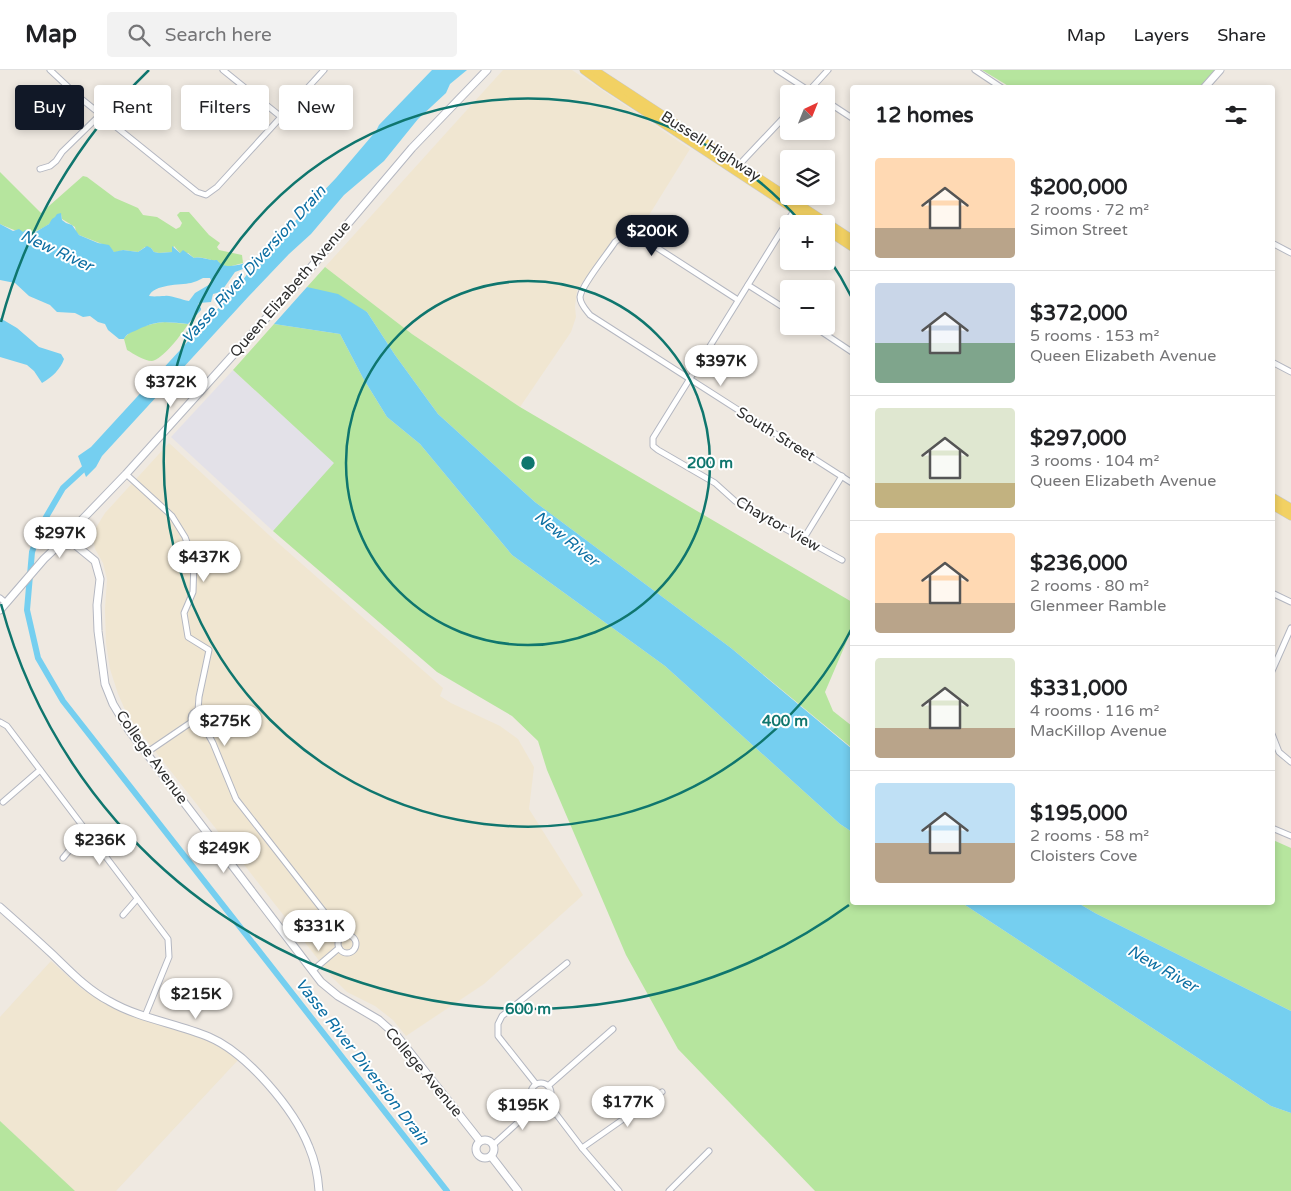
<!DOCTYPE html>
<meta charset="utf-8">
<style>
body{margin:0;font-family:"Varela Round",sans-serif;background:#f2f2f2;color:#202124;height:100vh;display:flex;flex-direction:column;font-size:19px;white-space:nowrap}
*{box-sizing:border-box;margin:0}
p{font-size:16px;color:#757577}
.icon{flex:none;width:28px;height:28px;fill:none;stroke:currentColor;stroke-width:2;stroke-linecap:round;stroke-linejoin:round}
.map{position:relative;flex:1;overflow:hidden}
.drawer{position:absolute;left:850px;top:15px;width:425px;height:820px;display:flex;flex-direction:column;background:#fff;border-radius:5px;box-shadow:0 2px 8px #0003}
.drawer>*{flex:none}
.hud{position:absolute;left:15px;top:15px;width:475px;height:45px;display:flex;gap:10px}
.needle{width:32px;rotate:43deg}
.fabs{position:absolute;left:780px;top:15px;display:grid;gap:10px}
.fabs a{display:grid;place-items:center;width:55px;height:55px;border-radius:5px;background:#fff;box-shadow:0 2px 8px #0003;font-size:25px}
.price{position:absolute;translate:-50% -42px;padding:0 11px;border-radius:18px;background:#fff;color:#222;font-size:16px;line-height:32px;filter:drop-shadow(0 1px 2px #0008)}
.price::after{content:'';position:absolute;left:50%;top:30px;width:15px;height:11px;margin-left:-8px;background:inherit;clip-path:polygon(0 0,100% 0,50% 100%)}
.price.active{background:#111827;color:#fff}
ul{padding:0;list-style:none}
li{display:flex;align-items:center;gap:15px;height:125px;padding:0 25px}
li+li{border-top:1px solid #e0e0e0}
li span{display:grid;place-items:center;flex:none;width:140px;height:100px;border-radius:5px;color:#555}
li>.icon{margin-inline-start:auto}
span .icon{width:60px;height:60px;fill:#fffc;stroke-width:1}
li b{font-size:21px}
h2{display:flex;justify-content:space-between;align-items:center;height:60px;padding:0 25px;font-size:21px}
.tag{padding:0 18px;border-radius:5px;background:#fff;box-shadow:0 2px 8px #0003;font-size:18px;line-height:45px}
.tag.active{background:#111827;color:#fff}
header{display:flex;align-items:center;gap:30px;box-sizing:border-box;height:70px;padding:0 25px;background:#fff;border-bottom:1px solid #e0e0e0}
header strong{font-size:24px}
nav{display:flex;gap:28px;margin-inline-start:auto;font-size:18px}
.search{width:350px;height:45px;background:#f2f2f2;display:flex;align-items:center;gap:12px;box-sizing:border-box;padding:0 18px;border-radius:5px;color:#757577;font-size:19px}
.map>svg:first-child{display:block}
.industrial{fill:#e3e1e8}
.education{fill:#f0e6d1}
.green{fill:#b6e59e}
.water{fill:#75cff0;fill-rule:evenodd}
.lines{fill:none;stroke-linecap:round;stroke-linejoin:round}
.canal{stroke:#75cff0;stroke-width:6}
.street-casing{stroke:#b4b7c1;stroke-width:7}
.secondary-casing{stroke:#b4b7c1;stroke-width:9}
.primary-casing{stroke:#c9c9c9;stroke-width:9}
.street{stroke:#fff;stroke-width:5}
.secondary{stroke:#fff;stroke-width:7}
.primary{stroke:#f2d163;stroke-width:8}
.ring{fill:none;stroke:#0f766e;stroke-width:2.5}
.labels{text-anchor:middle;stroke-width:4;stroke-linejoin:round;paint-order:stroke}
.street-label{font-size:15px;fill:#2e2e2e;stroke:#fff}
.water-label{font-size:16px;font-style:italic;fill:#0d6fa3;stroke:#fff}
.centre{fill:#0f766e;stroke:#fff;stroke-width:2.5}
.ring-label{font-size:15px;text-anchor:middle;font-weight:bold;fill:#0f766e;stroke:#fff;stroke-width:4;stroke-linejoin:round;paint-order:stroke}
</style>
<header>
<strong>Map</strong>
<div class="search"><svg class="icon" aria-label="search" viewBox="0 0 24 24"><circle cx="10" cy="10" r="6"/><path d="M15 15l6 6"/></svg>Search here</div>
<nav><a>Map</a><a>Layers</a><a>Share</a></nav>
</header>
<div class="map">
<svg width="1291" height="1121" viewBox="0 0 1291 1121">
<rect width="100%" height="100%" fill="#efe9e1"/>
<path class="industrial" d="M233,300L335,393L273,461L171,367Z"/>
<g class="education">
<path d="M503,0H572L690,79L638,163L629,160L622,163L611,173L577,220L575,237L576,247L571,262L520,337L412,264L325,197Z"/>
<path d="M169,373L269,465L443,618L440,626L451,633L500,656L518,669L534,697L529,739L583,825L484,914L406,966L393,950L375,936L347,922L332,907L137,658L126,642L118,624L110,599L106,573L105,539L107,509L103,493L95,479L93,467L97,456L105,443Z"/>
<path d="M51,891L82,919L99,929L129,945L196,965L226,980L238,990L116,1121H75L0,1051V947Z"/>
</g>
<g class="green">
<path d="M982,0H1215L1199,17H1010Z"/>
<path d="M0,102L41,143L83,106L87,107L115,128L138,138L143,145L157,147L176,159L180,157L182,153L177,145L180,142H189L209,165L220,173L217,177L219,180L242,185L243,193L228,197L219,194L218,191C209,191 204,186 194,188L188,183H180L174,176L172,182L159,183L154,182L151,178L145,177L138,182L123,180L117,182H114L107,176L79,165L76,162L75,157L62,149L61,144C56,147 54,151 49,154C31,167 19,163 0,154Z"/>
<path d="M325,197L412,264L520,337L852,532V559L825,622L833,641L852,656V678L731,578L535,432L438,344L395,285L367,242L307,217Z"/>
<path d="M165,252L188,254C183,263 162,290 152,291C144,291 134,284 127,280L124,269C130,258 153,253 165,252Z"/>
<path d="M274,254L340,264L363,308L387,347L420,374L512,485L665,596L840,754L852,762V832L962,833L1271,1036L1291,1043V1121H815L678,979L626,885L547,700L538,671L512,646L437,602L273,461L334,393L233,300Z"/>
<path d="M1273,770L1291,778V941L1095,843L1078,833L1272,832Z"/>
<path d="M0,1051L75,1121H0Z"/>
</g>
<g class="water">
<path d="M432,0H467L450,14L446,23L418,49L384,91L344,125L311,164L289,184L249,226L102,386L96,397L86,407L78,386L91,377L237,218L251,199L254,202L259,196H251L235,202L221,222L213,224L211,232L199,233L198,235L201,238V240L188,254C166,252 158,250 137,260C131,263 127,263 124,269H119L108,260L105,254L98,252L90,246L83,247L75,243L57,242L50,235L29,226L15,213L0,210V154L13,161L19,159L23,162L25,160L34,163L49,154L52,149L55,147L57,144L61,143L62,150L66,153L72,155L79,165L98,173L109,175L114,182L123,180L138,182L147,176L151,178L154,182L159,183L172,182V176L180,183L183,180L194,188C203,186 208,191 217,190C226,203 246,191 260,190V188L336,108L376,61L379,55ZM203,208H210L212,213L195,223L189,231C181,230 171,225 165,226C159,226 155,227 149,226C154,214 180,215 191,213C195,212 199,210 203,208Z"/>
<path d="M307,217L338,224L367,242L395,285L438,344L535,432L731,578L852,679V762L840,754L665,596L512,485L420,374L387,347L363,308L340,264L274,254Z"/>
<path d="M0,248L17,258L39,277L61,284L64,289C60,300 52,307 42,313L34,301L27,295L0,287Z"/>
<path d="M962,833H1078L1095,843L1291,941V1043L1271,1036Z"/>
</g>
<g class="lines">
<path class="canal" d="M89,394L63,418L42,454L32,482L27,540L38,588L63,631L447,1121"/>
<g class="street-casing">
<g id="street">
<path d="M50,0L79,27L197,122L206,125L217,117L324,0"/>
<path d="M223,0L280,46"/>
<path d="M777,0L814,24"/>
<path d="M975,0L1002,18"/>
<path d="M806,24L828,0"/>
<path d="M826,31L852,48"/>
<path d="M738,96L789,42"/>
<path d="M40,99L50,96L56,91L62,82L101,44"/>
<path d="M795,139L653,368V376L658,380L715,413L735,431L842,490"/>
<path d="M1272,173L1291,183"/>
<path d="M748,215L789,241"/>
<path d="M738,230L642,168C630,164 624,164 615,172C608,183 581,216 580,227C580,234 586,240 590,245L852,413"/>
<path d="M813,256L852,282"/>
<path d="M1272,292L1291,302"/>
<path d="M126,404L172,446L185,467L194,491L193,522L184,543L188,567L209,580L199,627L198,641"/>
<path d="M804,468L842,406"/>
<path d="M1272,523L1291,532"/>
<path d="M0,528L6,533"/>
<path d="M1272,601L1291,558"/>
<circle cx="198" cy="648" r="7"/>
<path d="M0,652L7,656L168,869L169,887L145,946"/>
<path d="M202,653L213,673L236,729L343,866"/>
<path d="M1272,664L1279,682L1291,692"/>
<path d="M146,683L193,651"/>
<path d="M3,732L40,700"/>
<path d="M1272,758L1291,766"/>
<path d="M63,788L86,760"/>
<path d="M123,845L137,829"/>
<circle cx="347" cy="874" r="9"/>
<path d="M312,901L339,878"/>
<circle cx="541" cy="1023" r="10"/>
<path d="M536,1014L498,966V954L502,946L567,893"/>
<path d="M548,1016L613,959"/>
<path d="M547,1032L582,1078L619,1121"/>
<path d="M493,1075L525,1046L535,1032"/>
<path d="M582,1078L662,1022"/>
<path d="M669,1121L709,1081"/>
</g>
</g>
<g class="secondary-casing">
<g id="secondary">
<path d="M1204,18L1220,0"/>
<circle cx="68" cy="466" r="9"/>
<path d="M73,459L126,404L296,215L412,78L487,0"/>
<path d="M73,473L95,491L100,509L97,535L98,561L105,614L113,634L128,659L321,912L338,926L379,950L397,966L480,1071"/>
<path d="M0,540L44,489L62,472"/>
<path d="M0,837C17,852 34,867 51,883C69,900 86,919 109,931C140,949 176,953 209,967C247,983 294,1039 309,1077C315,1091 318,1106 319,1121"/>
<circle cx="485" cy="1079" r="9"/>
<path d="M491,1086L518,1121"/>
</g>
</g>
<g class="primary-casing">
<g id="primary">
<path d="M584,0L606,16L816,154"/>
<path d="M594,0L852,169"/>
<path d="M826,160L852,177"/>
<path d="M1272,427L1291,438"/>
<path d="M1272,435L1291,446"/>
</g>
</g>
<use href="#street" class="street"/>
<use href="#secondary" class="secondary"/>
<use href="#primary" class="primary"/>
</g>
<g class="ring">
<circle cx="528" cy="393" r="182"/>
<path d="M852 558A364 364 0 1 1 801 152M828 187A364 364 0 0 1 852 228"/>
<path d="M849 835A546 546 0 0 1 1 534M1 252A546 546 0 0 1 149 0"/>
</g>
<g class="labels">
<g class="street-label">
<text transform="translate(711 76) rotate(33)" y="5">Bussell Highway</text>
<text transform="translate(290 219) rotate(-49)" y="5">Queen Elizabeth Avenue</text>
<text transform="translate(776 364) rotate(32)" y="5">South Street</text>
<text transform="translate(778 454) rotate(30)" y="5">Chaytor View</text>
<text transform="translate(152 687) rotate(54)" y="5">College Avenue</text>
<text transform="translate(424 1002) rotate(50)" y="5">College Avenue</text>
</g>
<g class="water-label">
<text transform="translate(57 180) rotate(25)" y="6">New River</text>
<text transform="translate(253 194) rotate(-48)" y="6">Vasse River Diversion Drain</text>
<text transform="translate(567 468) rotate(39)" y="6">New River</text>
<text transform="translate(1163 898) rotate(30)" y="6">New River</text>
<text transform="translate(363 991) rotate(52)" y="6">Vasse River Diversion Drain</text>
</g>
</g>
<circle cx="528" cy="393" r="8" class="centre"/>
<g class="ring-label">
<text x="710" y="398">200 m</text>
<text x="785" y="656">400 m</text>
<text x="528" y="944">600 m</text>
</g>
</svg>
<div class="fabs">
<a><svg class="needle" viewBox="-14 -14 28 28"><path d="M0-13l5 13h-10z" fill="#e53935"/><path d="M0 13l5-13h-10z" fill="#757577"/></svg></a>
<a><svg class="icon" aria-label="layers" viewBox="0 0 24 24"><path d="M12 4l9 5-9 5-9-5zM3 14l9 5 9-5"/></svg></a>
<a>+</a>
<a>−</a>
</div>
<b class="price active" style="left:652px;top:187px">$200K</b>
<b class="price" style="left:721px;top:317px">$397K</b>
<b class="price" style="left:171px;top:338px">$372K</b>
<b class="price" style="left:60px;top:489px">$297K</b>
<b class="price" style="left:204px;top:513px">$437K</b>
<b class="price" style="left:225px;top:677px">$275K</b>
<b class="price" style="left:100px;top:796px">$236K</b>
<b class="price" style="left:224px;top:804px">$249K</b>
<b class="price" style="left:319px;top:882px">$331K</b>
<b class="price" style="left:196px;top:950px">$215K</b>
<b class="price" style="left:628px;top:1058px">$177K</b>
<b class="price" style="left:523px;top:1061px">$195K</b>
<div class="hud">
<a class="tag active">Buy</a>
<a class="tag">Rent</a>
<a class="tag">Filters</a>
<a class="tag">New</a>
</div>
<section class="drawer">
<h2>12 homes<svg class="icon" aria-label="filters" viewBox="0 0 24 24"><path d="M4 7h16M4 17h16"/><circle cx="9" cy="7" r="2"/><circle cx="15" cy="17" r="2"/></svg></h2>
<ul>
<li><span style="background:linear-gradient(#ffd9b3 70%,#b9a48a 0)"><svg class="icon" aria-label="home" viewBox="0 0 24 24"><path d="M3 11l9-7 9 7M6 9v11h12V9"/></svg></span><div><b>$200,000</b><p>2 rooms · 72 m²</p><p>Simon Street</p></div></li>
<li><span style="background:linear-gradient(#c9d6e8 60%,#7fa58c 0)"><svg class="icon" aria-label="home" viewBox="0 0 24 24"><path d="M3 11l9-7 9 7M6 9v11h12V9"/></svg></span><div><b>$372,000</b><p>5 rooms · 153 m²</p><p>Queen Elizabeth Avenue</p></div></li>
<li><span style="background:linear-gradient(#dfe7d0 75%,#c2b280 0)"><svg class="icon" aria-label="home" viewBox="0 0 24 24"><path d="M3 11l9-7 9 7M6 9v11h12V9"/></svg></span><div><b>$297,000</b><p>3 rooms · 104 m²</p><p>Queen Elizabeth Avenue</p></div></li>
<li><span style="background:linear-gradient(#ffd9b3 70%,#b9a48a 0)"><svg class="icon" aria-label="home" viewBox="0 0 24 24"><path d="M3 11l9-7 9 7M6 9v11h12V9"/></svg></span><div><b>$236,000</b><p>2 rooms · 80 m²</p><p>Glenmeer Ramble</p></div></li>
<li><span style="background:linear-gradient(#dfe7d0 70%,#b9a48a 0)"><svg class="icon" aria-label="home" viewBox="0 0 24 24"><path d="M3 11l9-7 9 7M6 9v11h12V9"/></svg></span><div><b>$331,000</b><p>4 rooms · 116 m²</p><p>MacKillop Avenue</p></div></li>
<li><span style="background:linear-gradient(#bfe0f5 60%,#b9a48a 0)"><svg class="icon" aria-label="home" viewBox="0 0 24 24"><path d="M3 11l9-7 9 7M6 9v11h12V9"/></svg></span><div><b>$195,000</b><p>2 rooms · 58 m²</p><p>Cloisters Cove</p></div></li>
</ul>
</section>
</div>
